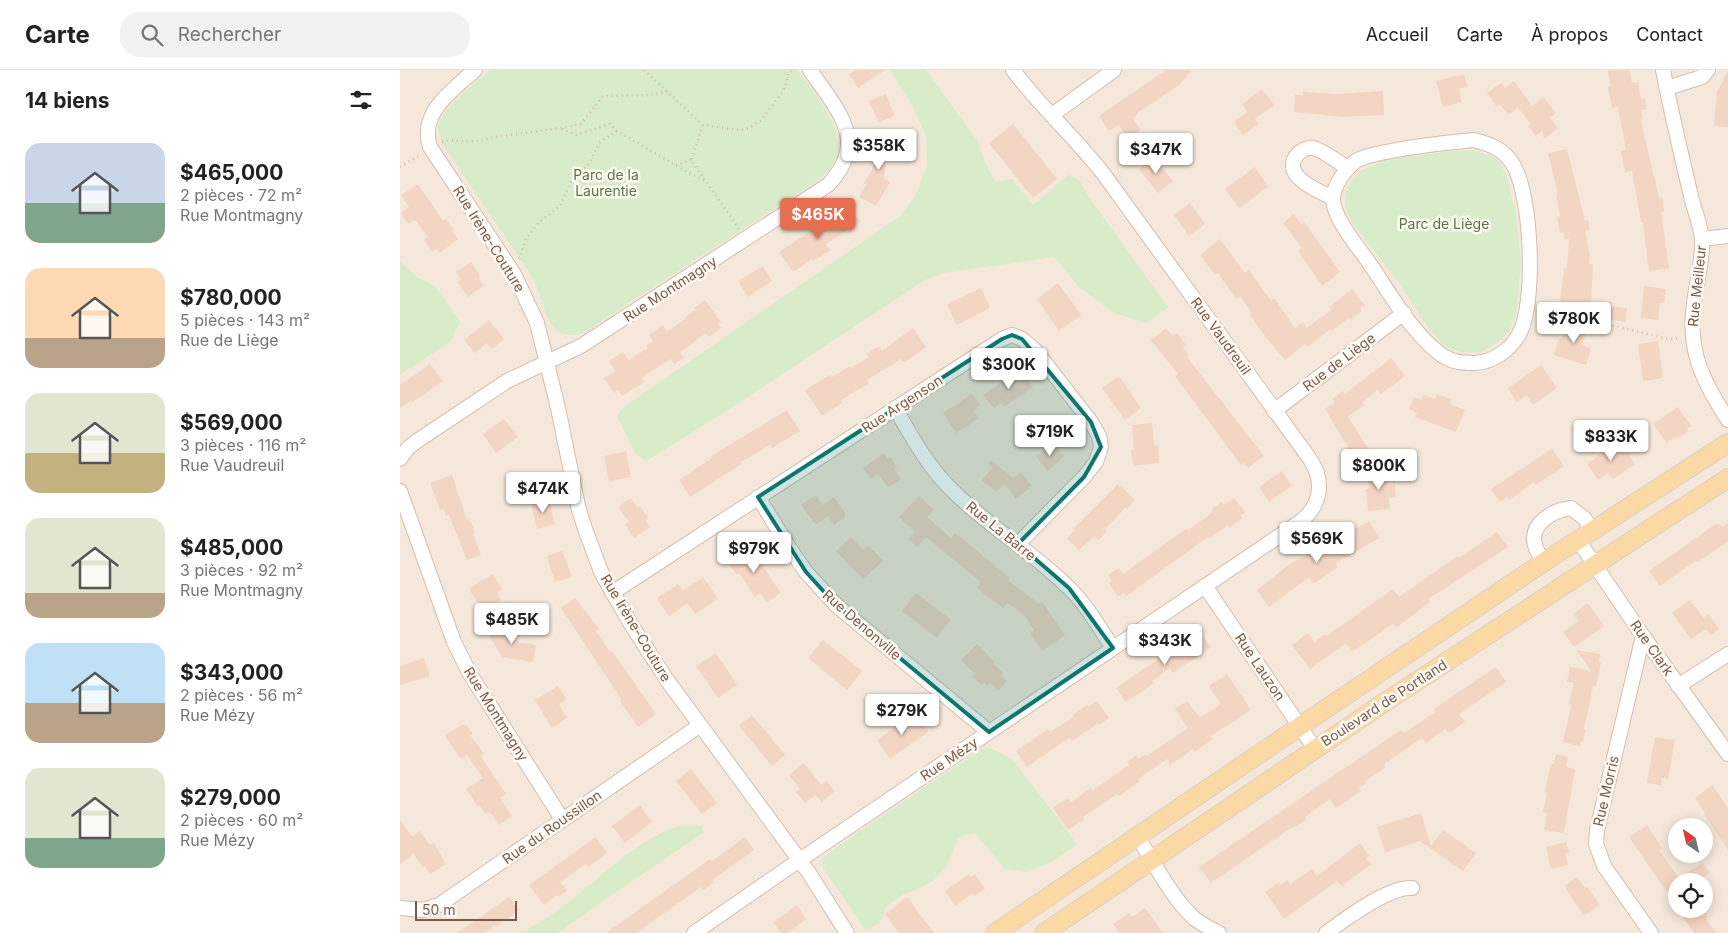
<!DOCTYPE html>
<html lang="fr">
<meta charset="utf-8">
<style>
body{margin:0;font-family:Inter,sans-serif;background:#f2f2f2;color:#222;height:100vh;display:flex;flex-direction:column;font-size:19px;white-space:nowrap}
*{box-sizing:border-box;margin:0}
p{font-size:16px;color:#767676}
.icon{flex:none;width:28px;height:28px;fill:none;stroke:currentColor;stroke-width:2;stroke-linecap:round;stroke-linejoin:round}
.map{position:relative;flex:1;overflow:hidden}
.sheet{display:flex;flex-direction:column;background:#fff;width:400px}
.sheet>*{flex:none}
.needle{width:32px;rotate:326deg}
.controls{position:absolute;left:1268px;top:748px;display:grid;gap:10px}
.controls a{display:grid;place-items:center;width:45px;height:45px;border-radius:50%;background:#fff;box-shadow:0 2px 12px #0003;font-size:25px}
.scale{position:absolute;left:15px;bottom:12px;width:102px;box-sizing:border-box;padding-left:5px;border:2px solid #7a5c4d;border-top:0;font-size:14px;line-height:18px;white-space:nowrap;color:#7a5c4d;-webkit-text-stroke:4px #fffaf3;paint-order:stroke}
.price{position:absolute;translate:-50% -42px;padding:0 11px;border-radius:5px;background:#fff;color:#222;font-size:16px;line-height:32px;filter:drop-shadow(0 1px 2px #0008)}
.price::after{content:'';position:absolute;left:50%;top:30px;width:15px;height:11px;margin-left:-8px;background:inherit;clip-path:polygon(0 0,100% 0,50% 100%)}
.price.active{background:#e76f51;color:#fff}
ul{padding:0;list-style:none}
li{display:flex;align-items:center;gap:15px;height:125px;padding:0 25px}
li span{display:grid;place-items:center;flex:none;width:140px;height:100px;border-radius:15px;color:#555}
li>.icon{margin-inline-start:auto}
span .icon{width:60px;height:60px;fill:#fffc;stroke-width:1}
li b{font-size:21px}
h2{display:flex;justify-content:space-between;align-items:center;height:60px;padding:0 25px;font-size:21px}
header{display:flex;align-items:center;gap:30px;box-sizing:border-box;height:70px;padding:0 25px;background:#fff;border-bottom:1px solid #e0e0e0}
header strong{font-size:24px}
nav{display:flex;gap:28px;margin-inline-start:auto;font-size:18px}
.search{width:350px;height:45px;background:#f2f2f2;display:flex;align-items:center;gap:12px;box-sizing:border-box;padding:0 18px;border-radius:20px;color:#767676;font-size:19px}
main{display:flex;flex:1;min-height:0}
.map>svg:first-child{display:block}
.residential{fill:#f5e8da;fill-rule:evenodd}
.green{fill:#d8ecc9}
.building{fill:#f3d5c3}
.lines{fill:none;stroke-linecap:round;stroke-linejoin:round}
.minor-casing{stroke:#d1beb0;stroke-width:16}
.major-casing{stroke:#dad1cd;stroke-width:20}
.path{stroke:#d9b8a5;stroke-width:2.5;stroke-dasharray:1 4;stroke-linecap:butt}
.minor{stroke:#fff;stroke-width:14}
.major{stroke:#fbd9a5;stroke-width:18}
.marked{fill:#0f766e;fill-opacity:0.2;stroke:#0f766e;stroke-width:4;stroke-linejoin:round}
.labels{text-anchor:middle;stroke-width:5;stroke-linejoin:round;paint-order:stroke}
.park-label{font-size:14px;fill:#537a41;stroke:#fffaf3}
.street-label{font-size:14px;fill:#7a5c4d;stroke:#fffaf3}
</style>
<header>
<strong>Carte</strong>
<div class="search"><svg class="icon" aria-label="search" viewBox="0 0 24 24"><circle cx="10" cy="10" r="6"/><path d="M15 15l6 6"/></svg>Rechercher</div>
<nav><a>Accueil</a><a>Carte</a><a>À propos</a><a>Contact</a></nav>
</header>
<main>
<section class="sheet">
<h2>14 biens<svg class="icon" aria-label="filters" viewBox="0 0 24 24"><path d="M4 7h16M4 17h16"/><circle cx="9" cy="7" r="2"/><circle cx="15" cy="17" r="2"/></svg></h2>
<ul>
<li><span style="background:linear-gradient(#c9d6e8 60%,#7fa58c 0)"><svg class="icon" aria-label="home" viewBox="0 0 24 24"><path d="M3 11l9-7 9 7M6 9v11h12V9"/></svg></span><div><b>$465,000</b><p>2 pièces · 72 m²</p><p>Rue Montmagny</p></div></li>
<li><span style="background:linear-gradient(#ffd9b3 70%,#b9a48a 0)"><svg class="icon" aria-label="home" viewBox="0 0 24 24"><path d="M3 11l9-7 9 7M6 9v11h12V9"/></svg></span><div><b>$780,000</b><p>5 pièces · 143 m²</p><p>Rue de Liège</p></div></li>
<li><span style="background:linear-gradient(#dfe7d0 60%,#c2b280 0)"><svg class="icon" aria-label="home" viewBox="0 0 24 24"><path d="M3 11l9-7 9 7M6 9v11h12V9"/></svg></span><div><b>$569,000</b><p>3 pièces · 116 m²</p><p>Rue Vaudreuil</p></div></li>
<li><span style="background:linear-gradient(#dfe7d0 75%,#b9a48a 0)"><svg class="icon" aria-label="home" viewBox="0 0 24 24"><path d="M3 11l9-7 9 7M6 9v11h12V9"/></svg></span><div><b>$485,000</b><p>3 pièces · 92 m²</p><p>Rue Montmagny</p></div></li>
<li><span style="background:linear-gradient(#bfe0f5 60%,#b9a48a 0)"><svg class="icon" aria-label="home" viewBox="0 0 24 24"><path d="M3 11l9-7 9 7M6 9v11h12V9"/></svg></span><div><b>$343,000</b><p>2 pièces · 56 m²</p><p>Rue Mézy</p></div></li>
<li><span style="background:linear-gradient(#dfe7d0 70%,#7fa58c 0)"><svg class="icon" aria-label="home" viewBox="0 0 24 24"><path d="M3 11l9-7 9 7M6 9v11h12V9"/></svg></span><div><b>$279,000</b><p>2 pièces · 60 m²</p><p>Rue Mézy</p></div></li>
</ul>
</section>
<div class="map">
<svg width="1328" height="863" viewBox="0 0 1328 863">
<rect width="100%" height="100%" fill="#fdf6ec"/>
<path class="residential" d="M0,0H1328V863H0ZM1276,756H1304V784H1276ZM1276,811H1304V839H1276Z"/>
<g class="green">
<path d="M91,0H398C414,23 448,61 436,90C431,101 420,108 411,115L181,264C174,265 167,266 161,263C144,254 143,228 135,213C133,208 130,204 127,199L42,73C41,69 38,63 38,58C40,38 76,12 91,0Z"/>
<path d="M490,0H526L578,72L583,88L595,112L612,109L633,135L669,104L680,111L688,126L768,237L746,253L714,243L679,217L654,187L544,203L525,210L328,340L246,391L236,384L217,347L221,339L500,146L515,127L527,95L526,66L508,28Z"/>
<path d="M1071,80L1090,85L1099,92L1106,104L1116,145L1121,193L1116,246L1109,261L1101,270L1079,283L1060,282L1045,277L1029,259L1000,214L953,154L945,137L946,122L951,112L961,101L984,90L1051,81Z"/>
<path d="M0,192L17,207L35,216L60,252L51,271L0,305Z"/>
<path d="M589,677L613,690L677,774L654,791L627,802L605,799L575,763L559,767L545,798L534,810L523,817L504,824L486,837L480,852L466,861L421,795L423,788L434,779L581,679Z"/>
<path d="M302,756L303,763L191,839L161,861L158,863H119C177,838 215,780 275,757C282,755 293,756 302,756Z"/>
</g>
<g class="building">
<path d="M456,0H485L458,18L449,4Z"/>
<path d="M766,0H792L779,15L737,43V45L732,48L741,60L728,69L719,55L709,61L699,46Z"/>
<path d="M1208,0H1229L1232,13L1238,12L1241,29L1245,28L1247,39L1241,40L1243,49L1241,50L1259,128L1262,127L1264,141L1261,142L1269,198L1249,201L1243,152H1241L1232,101L1225,102L1221,81L1226,80L1218,37L1212,38L1208,17L1211,16Z"/>
<path d="M1328,1V57L1314,56L1317,22Z"/>
<path d="M1064,4L1067,17L1059,19L1062,32L1043,37L1036,11Z"/>
<path d="M1114,11L1132,36L1143,27L1156,43L1150,48L1158,58L1144,69L1142,61L1136,66L1128,56L1131,54L1118,38L1108,45L1100,34L1097,37L1087,23L1101,13L1105,18Z"/>
<path d="M862,19L874,35L855,49L859,54L843,65L834,52L847,42L842,34Z"/>
<path d="M983,21L984,45L943,47L894,42L895,25H903V22L935,24Z"/>
<path d="M486,24L495,46L479,52L468,31Z"/>
<path d="M613,54L657,109L633,128L589,73Z"/>
<path d="M476,70L498,71L497,91L486,90L484,109L490,112L476,136L459,127L467,114L464,113L473,98Z"/>
<path d="M1167,79L1185,151L1188,150L1190,160L1185,161L1190,185L1189,194H1193L1191,234L1160,232L1164,198L1167,199L1169,169L1165,170L1163,162L1160,163L1157,147L1160,146L1156,125H1158L1148,83Z"/>
<path d="M754,88L773,111L758,123L739,99Z"/>
<path d="M855,97L868,117L839,138L825,119Z"/>
<path d="M18,114L43,151L46,149L54,160L52,161L58,169L40,183L36,178L32,182L24,170L28,167L15,150L8,154L1,143L9,137L1,125Z"/>
<path d="M790,133L805,154L789,166L774,145Z"/>
<path d="M450,137L460,152L426,174L430,180L414,191L412,189L393,202L379,182L415,158L416,160Z"/>
<path d="M894,144L901,154L904,152L940,202L922,216L898,181L902,178L883,153Z"/>
<path d="M820,169L845,203L849,200L871,231L874,228L895,258L903,252L907,258L931,240L929,237L952,219L965,235L960,238L962,241L950,250L949,248L932,261L930,259L908,277L905,274L885,290L861,261L850,245L852,243L840,226L836,229L818,203L815,205L800,185Z"/>
<path d="M71,192L80,206L78,207L84,216L68,227L58,212L61,209L56,202Z"/>
<path d="M363,196L372,211L348,227L338,211Z"/>
<path d="M658,213L681,245L659,261L637,229Z"/>
<path d="M1244,216L1266,219L1264,233H1260L1258,250L1241,248Z"/>
<path d="M581,218L590,238L557,255L547,234Z"/>
<path d="M305,230L321,252L319,254L321,258L309,267L306,263L280,282L284,288L274,294L271,289L241,308L244,312L222,326L218,320L214,323L204,308L215,301L209,291L223,282L229,290L248,278L246,276L253,271L249,265L263,255L267,262L286,248L285,247L295,240L294,238Z"/>
<path d="M1208,236L1227,238L1225,252L1206,249Z"/>
<path d="M89,250L104,269L92,279L87,273L75,283L64,270Z"/>
<path d="M1168,250L1188,256L1182,275L1191,278L1186,295L1154,285L1159,268H1162Z"/>
<path d="M513,258L526,277L504,293L501,289L467,310L469,313L441,330L442,333L422,346L405,320L430,305L432,307L450,296L451,298L469,287L466,284L479,276L482,281Z"/>
<path d="M766,258L773,266L777,263L786,275L783,277L789,285L787,287L864,386L848,398L844,393L841,395L775,306L778,304L751,270Z"/>
<path d="M1258,271L1263,308L1243,311L1238,274Z"/>
<path d="M991,288L1005,306L981,324L978,320L962,332L964,335L948,347L972,384L959,393L954,386L952,388L946,378L948,377L925,339L935,332L932,329L943,321L945,324Z"/>
<path d="M30,294L43,311L12,332L11,330L0,338V315Z"/>
<path d="M1141,295L1157,318L1133,335L1127,325L1117,332L1108,318Z"/>
<path d="M621,299L633,317L604,337L602,333L594,338L583,325Z"/>
<path d="M719,306L741,338L725,350L702,318Z"/>
<path d="M572,324L580,335L573,341L579,348L556,363L543,343Z"/>
<path d="M1037,324L1051,329L1050,334L1065,340L1056,362L1015,347L1017,343L1009,339L1014,327L1021,330L1023,325L1035,329Z"/>
<path d="M1278,337L1291,356L1287,359L1289,361L1276,369L1275,367L1267,373L1253,354Z"/>
<path d="M387,340L400,361L372,378L370,375L341,392L342,394L290,427L279,410L312,388L311,386Z"/>
<path d="M104,349L118,367L96,383L83,364Z"/>
<path d="M752,353L754,375H758L759,393L733,396L731,380H734L732,355Z"/>
<path d="M653,372L664,386L648,401L636,387Z"/>
<path d="M1217,372L1223,381L1225,379L1235,394L1213,409L1208,403L1198,410L1187,394Z"/>
<path d="M1152,379L1164,396L1136,415L1134,412L1109,430L1107,427L1100,432L1091,419Z"/>
<path d="M226,381L231,407L209,412L204,386Z"/>
<path d="M484,383L488,389L490,387L497,397L494,399L501,410L488,417L478,404L471,409L463,398Z"/>
<path d="M591,390L613,408L621,402L632,416L616,429L604,413L597,422L582,410L592,398L588,393Z"/>
<path d="M882,401L892,416L869,432L859,417Z"/>
<path d="M987,401L988,415H995L996,427L989,428L990,439L968,441L966,419H969L967,403Z"/>
<path d="M52,405L67,450L70,449L75,463L73,464L81,485L67,490L49,445L46,446L44,439L40,440L30,413Z"/>
<path d="M718,414L735,430L727,439L725,438L705,459L707,462L698,470L695,466L679,480L667,468L675,460L673,459Z"/>
<path d="M416,425L423,435L434,427L445,443V447L434,455L428,446L416,455L401,435Z"/>
<path d="M519,426L534,440L527,447L551,468L555,463L610,508L608,510L639,534L642,532L665,565L642,581L630,564L634,560L624,545L608,533L603,538L577,518L581,512L526,467L517,477L508,469L515,462L499,447Z"/>
<path d="M231,428L238,438L240,436L248,447L245,450L250,457L234,468L225,455L229,452L218,437Z"/>
<path d="M834,428L845,442L840,446L843,448L830,457L828,455L809,469L808,467L726,526L724,523L718,527L709,513L712,511L708,505L719,498L723,504L787,458L788,460L813,442L811,440L822,432L824,435Z"/>
<path d="M149,429L155,454L137,459L131,433Z"/>
<path d="M969,451L979,468L936,493L938,497L913,514L909,507L869,537L857,520L886,497L909,483L910,485Z"/>
<path d="M1328,453V471L1298,492L1295,491L1260,516L1249,501L1316,454L1317,456L1320,454L1322,457Z"/>
<path d="M1097,462L1108,477L1028,529L1030,532L996,558L993,554L952,582L946,573L910,599L892,575L908,563L914,572L925,564L926,566L993,519L999,527L1056,487L1057,486L1059,488Z"/>
<path d="M451,467L463,480L468,475L483,491L463,509L436,481Z"/>
<path d="M349,476L381,523L367,532L360,523L355,527L339,503L337,505L327,491Z"/>
<path d="M162,481L172,507L155,512L147,486Z"/>
<path d="M93,504L102,519L97,523L101,530L83,541L69,519Z"/>
<path d="M303,507L318,529L295,544L288,533L269,546L257,528L278,514L283,521Z"/>
<path d="M516,523L551,550L537,568L502,541Z"/>
<path d="M175,528L199,559L196,561L210,582L212,581L256,644L238,657L220,631L222,630L161,538Z"/>
<path d="M1290,530L1304,548L1308,544L1319,559L1311,566L1306,559L1291,569L1272,543Z"/>
<path d="M1188,533L1204,556L1174,577L1163,562L1179,551L1174,544Z"/>
<path d="M106,553L118,572L136,575L133,592L102,587L88,564Z"/>
<path d="M799,561L811,577L773,603L770,598L752,611L754,613L726,632L716,618Z"/>
<path d="M423,570L462,601L447,620L408,588Z"/>
<path d="M577,574L594,591L593,593L603,603L601,605L607,611L598,621L590,613L587,615L584,612L581,615L573,607L575,604L561,590Z"/>
<path d="M1176,580L1200,584L1199,592L1201,593L1196,616H1193L1184,659L1186,660L1183,672L1181,671L1180,676L1163,672L1171,635L1169,634L1174,613L1167,612L1170,597L1191,601Z"/>
<path d="M316,583L337,615L318,628L296,596Z"/>
<path d="M24,588L30,606L0,615V596Z"/>
<path d="M1096,597L1106,612L1059,644L1065,652L1049,663L1046,659L1026,673L1022,668L984,694L986,697L965,711L966,713L959,718L961,721L936,738L930,729L905,747L907,749L891,759V758L811,813L799,797L1001,660L1004,663L1035,642L1034,639Z"/>
<path d="M827,604L851,640L810,666L813,669L795,682L793,679L770,695L767,689L738,709L739,712L719,726L717,724L683,747L684,749L668,760L653,738L668,728L671,732L691,718L692,721L729,695L727,692L736,685L739,689L746,684L747,686L788,658L775,639L787,631L800,648L821,634L809,616Z"/>
<path d="M158,616L166,629L159,634L167,648L152,658L135,630Z"/>
<path d="M697,631L709,648L699,655L698,653L672,671L669,668L627,697L616,681L648,659L650,662L674,647L672,645L687,635L688,637Z"/>
<path d="M515,643L528,662L490,689L477,670Z"/>
<path d="M352,645L385,685L372,696L339,656Z"/>
<path d="M63,654L64,656L66,655L73,664L70,665L84,684L81,687L106,724L100,728L112,746L99,755L90,742L86,744L80,736L78,737L66,719L83,708L67,685L61,689L45,666Z"/>
<path d="M1255,667L1275,670L1268,709L1262,708L1261,715L1247,713Z"/>
<path d="M1156,684L1168,687L1166,697L1175,699L1164,763L1144,760L1147,743L1143,742L1147,723L1145,722L1151,694H1154Z"/>
<path d="M404,693L421,715L426,711L435,721L422,732L416,725L405,733L396,722L400,719L389,705Z"/>
<path d="M291,699L317,733L302,744L276,711Z"/>
<path d="M1312,715L1328,738V780L1304,744L1305,743L1295,728Z"/>
<path d="M240,735L252,752L225,773L212,756Z"/>
<path d="M1021,743L1031,776L1043,760L1076,783L1063,801L1020,771L985,782L977,757Z"/>
<path d="M0,750L12,767L20,761L30,775L34,773L46,794L30,804L25,796L23,798L14,784L0,794Z"/>
<path d="M1247,755L1262,778L1259,780L1279,808L1303,793L1310,803L1297,811H1276V835L1229,767Z"/>
<path d="M196,767L207,783L188,797L186,794L160,812L167,821L158,827L157,825L144,835L129,815Z"/>
<path d="M345,767L354,780L312,810L314,812L303,820L301,817L236,863H206L310,789L312,791Z"/>
<path d="M1166,772L1169,782L1165,783L1168,795L1151,799L1146,777Z"/>
<path d="M960,773L970,787L966,788L971,794L942,816L937,811L884,849L865,822L879,812L881,815L887,810L890,814L912,799L917,806Z"/>
<path d="M569,804L571,807L575,804L585,819L574,826L572,824L555,836L545,821Z"/>
<path d="M1177,807L1185,818L1187,817L1200,835L1184,846L1166,819V815Z"/>
<path d="M109,827L119,840L96,857L95,855L83,863H57Z"/>
<path d="M507,827L534,863H499L485,844Z"/>
<path d="M397,835L406,849L387,863H381L373,852Z"/>
<path d="M745,838L763,863H719L713,854L729,843L732,847Z"/>
<path d="M1277,839H1302L1308,847L1306,849L1316,863H1294Z"/>
</g>
<g class="lines">
<g class="minor-casing">
<g id="minor">
<path d="M75,0C52,21 19,42 30,77L114,204L137,253L158,338L178,436L185,459L202,504L232,556L267,610L409,803L447,863"/>
<path d="M1263,0C1271,42 1281,84 1291,126C1294,140 1301,155 1302,170C1303,191 1296,213 1294,234C1287,280 1303,312 1328,350"/>
<path d="M1267,18L1302,7L1308,0"/>
<path d="M652,45L714,0"/>
<path d="M1074,70C1090,74 1103,79 1112,93C1132,122 1137,236 1118,266C1109,281 1092,292 1075,293C1061,293 1050,292 1039,283C1010,260 991,225 970,194C959,178 933,148 933,129C933,116 946,98 956,91C963,86 973,85 981,83C1012,76 1043,73 1074,70Z"/>
<path d="M933,128C919,121 882,107 896,86C900,81 907,77 913,78C923,80 939,93 948,98"/>
<path d="M1302,169L1328,166"/>
<path d="M495,338C512,367 529,399 554,422C589,457 633,482 668,517C686,534 699,557 713,578"/>
<path d="M874,341L1004,243"/>
<path d="M0,389L8,378L17,371L107,311L181,276L428,115C470,71 437,40 410,0"/>
<path d="M0,421L54,572L70,604L162,749"/>
<path d="M358,427L390,479L406,502L436,535L589,662"/>
<path d="M1178,470L1243,566L1328,684"/>
<path d="M1144,492C1141,487 1136,481 1135,475C1129,454 1153,440 1171,438L1184,448L1193,461"/>
<path d="M805,516L915,679"/>
<path d="M212,523L548,304L602,269L612,265L622,269L635,280L691,352L699,366L701,377L696,392L684,407L618,474"/>
<path d="M1243,566L1197,760L1196,774L1204,796L1251,863"/>
<path d="M1278,616L1328,584"/>
<path d="M737,766C753,791 773,830 795,849C803,855 811,859 819,863"/>
<path d="M0,838L23,840L39,835L299,656"/>
<path d="M294,863L382,802L900,452C921,435 925,412 910,389L705,106C677,69 641,38 613,0"/>
<path d="M926,863C945,849 989,816 1012,818"/>
</g>
</g>
<g class="major-casing">
<g id="major">
<path d="M595,863L921,642L1144,492L1328,373"/>
<path d="M644,863L985,632L1328,408"/>
</g>
</g>
<g class="path">
<path d="M244,0L303,55L340,60L349,58L360,51L382,23L387,12L388,3L392,0"/>
<path d="M303,55L291,90L339,159"/>
<path d="M162,59L176,65L210,54L217,61"/>
<path d="M42,72C58,67 72,76 88,68L161,58L181,54L203,26L251,25L268,22"/>
<path d="M276,95L291,90"/>
<path d="M0,97L20,85"/>
<path d="M119,189L126,169L138,153L160,136L172,109L189,94L199,73L217,61L289,103L306,111"/>
<path d="M1139,242L1201,253L1269,269L1281,268"/>
</g>
<use href="#minor" class="minor"/>
<use href="#major" class="major"/>
</g>
<path class="marked" d="M612,265L622,269L691,352L701,377L684,407L618,474L669,518L713,578L589,662L436,535L406,502L358,427L602,269Z"/>
<g class="labels">
<g class="park-label">
<text x="206" y="110">Parc de la<tspan x="206" dy="16">Laurentie</tspan></text>
<text x="1044" y="159">Parc de Liège</text>
</g>
<g class="street-label">
<text transform="translate(89 169) rotate(58)" y="5">Rue Irène-Couture</text>
<text transform="translate(1297 216) rotate(-84)" y="5">Rue Meilleur</text>
<text transform="translate(270 219) rotate(-33)" y="5">Rue Montmagny</text>
<text transform="translate(821 266) rotate(54)" y="5">Rue Vaudreuil</text>
<text transform="translate(939 292) rotate(-37)" y="5">Rue de Liège</text>
<text transform="translate(502 334) rotate(-33)" y="5">Rue Argenson</text>
<text transform="translate(601 461) rotate(39)" y="5">Rue La Barre</text>
<text transform="translate(462 555) rotate(41)" y="5">Rue Denonville</text>
<text transform="translate(236 558) rotate(59)" y="5">Rue Irène-Couture</text>
<text transform="translate(1252 578) rotate(55)" y="5">Rue Clark</text>
<text transform="translate(860 597) rotate(56)" y="5">Rue Lauzon</text>
<text transform="translate(984 633) rotate(-33)" y="5">Boulevard de Portland</text>
<text transform="translate(96 644) rotate(58)" y="5">Rue Montmagny</text>
<text transform="translate(549 689) rotate(-34)" y="5">Rue Mézy</text>
<text transform="translate(1206 721) rotate(-77)" y="5">Rue Morris</text>
<text transform="translate(152 757) rotate(-35)" y="5">Rue du Roussillon</text>
</g>
</g>
</svg>
<div class="controls">
<a><svg class="needle" viewBox="-14 -14 28 28"><path d="M0-13l5 13h-10z" fill="#e53935"/><path d="M0 13l5-13h-10z" fill="#767676"/></svg></a>
<a><svg class="icon" aria-label="locate" viewBox="0 0 24 24"><circle cx="12" cy="12" r="6"/><path d="M12 2v4M12 18v4M2 12h4M18 12h4"/></svg></a>
</div>
<div class="scale">50 m</div>
<b class="price" style="left:479px;top:101px">$358K</b>
<b class="price" style="left:756px;top:105px">$347K</b>
<b class="price active" style="left:418px;top:170px">$465K</b>
<b class="price" style="left:1174px;top:274px">$780K</b>
<b class="price" style="left:609px;top:320px">$300K</b>
<b class="price" style="left:650px;top:387px">$719K</b>
<b class="price" style="left:1211px;top:392px">$833K</b>
<b class="price" style="left:979px;top:421px">$800K</b>
<b class="price" style="left:143px;top:444px">$474K</b>
<b class="price" style="left:917px;top:494px">$569K</b>
<b class="price" style="left:354px;top:504px">$979K</b>
<b class="price" style="left:112px;top:575px">$485K</b>
<b class="price" style="left:765px;top:596px">$343K</b>
<b class="price" style="left:502px;top:666px">$279K</b>
</div>
</main>
